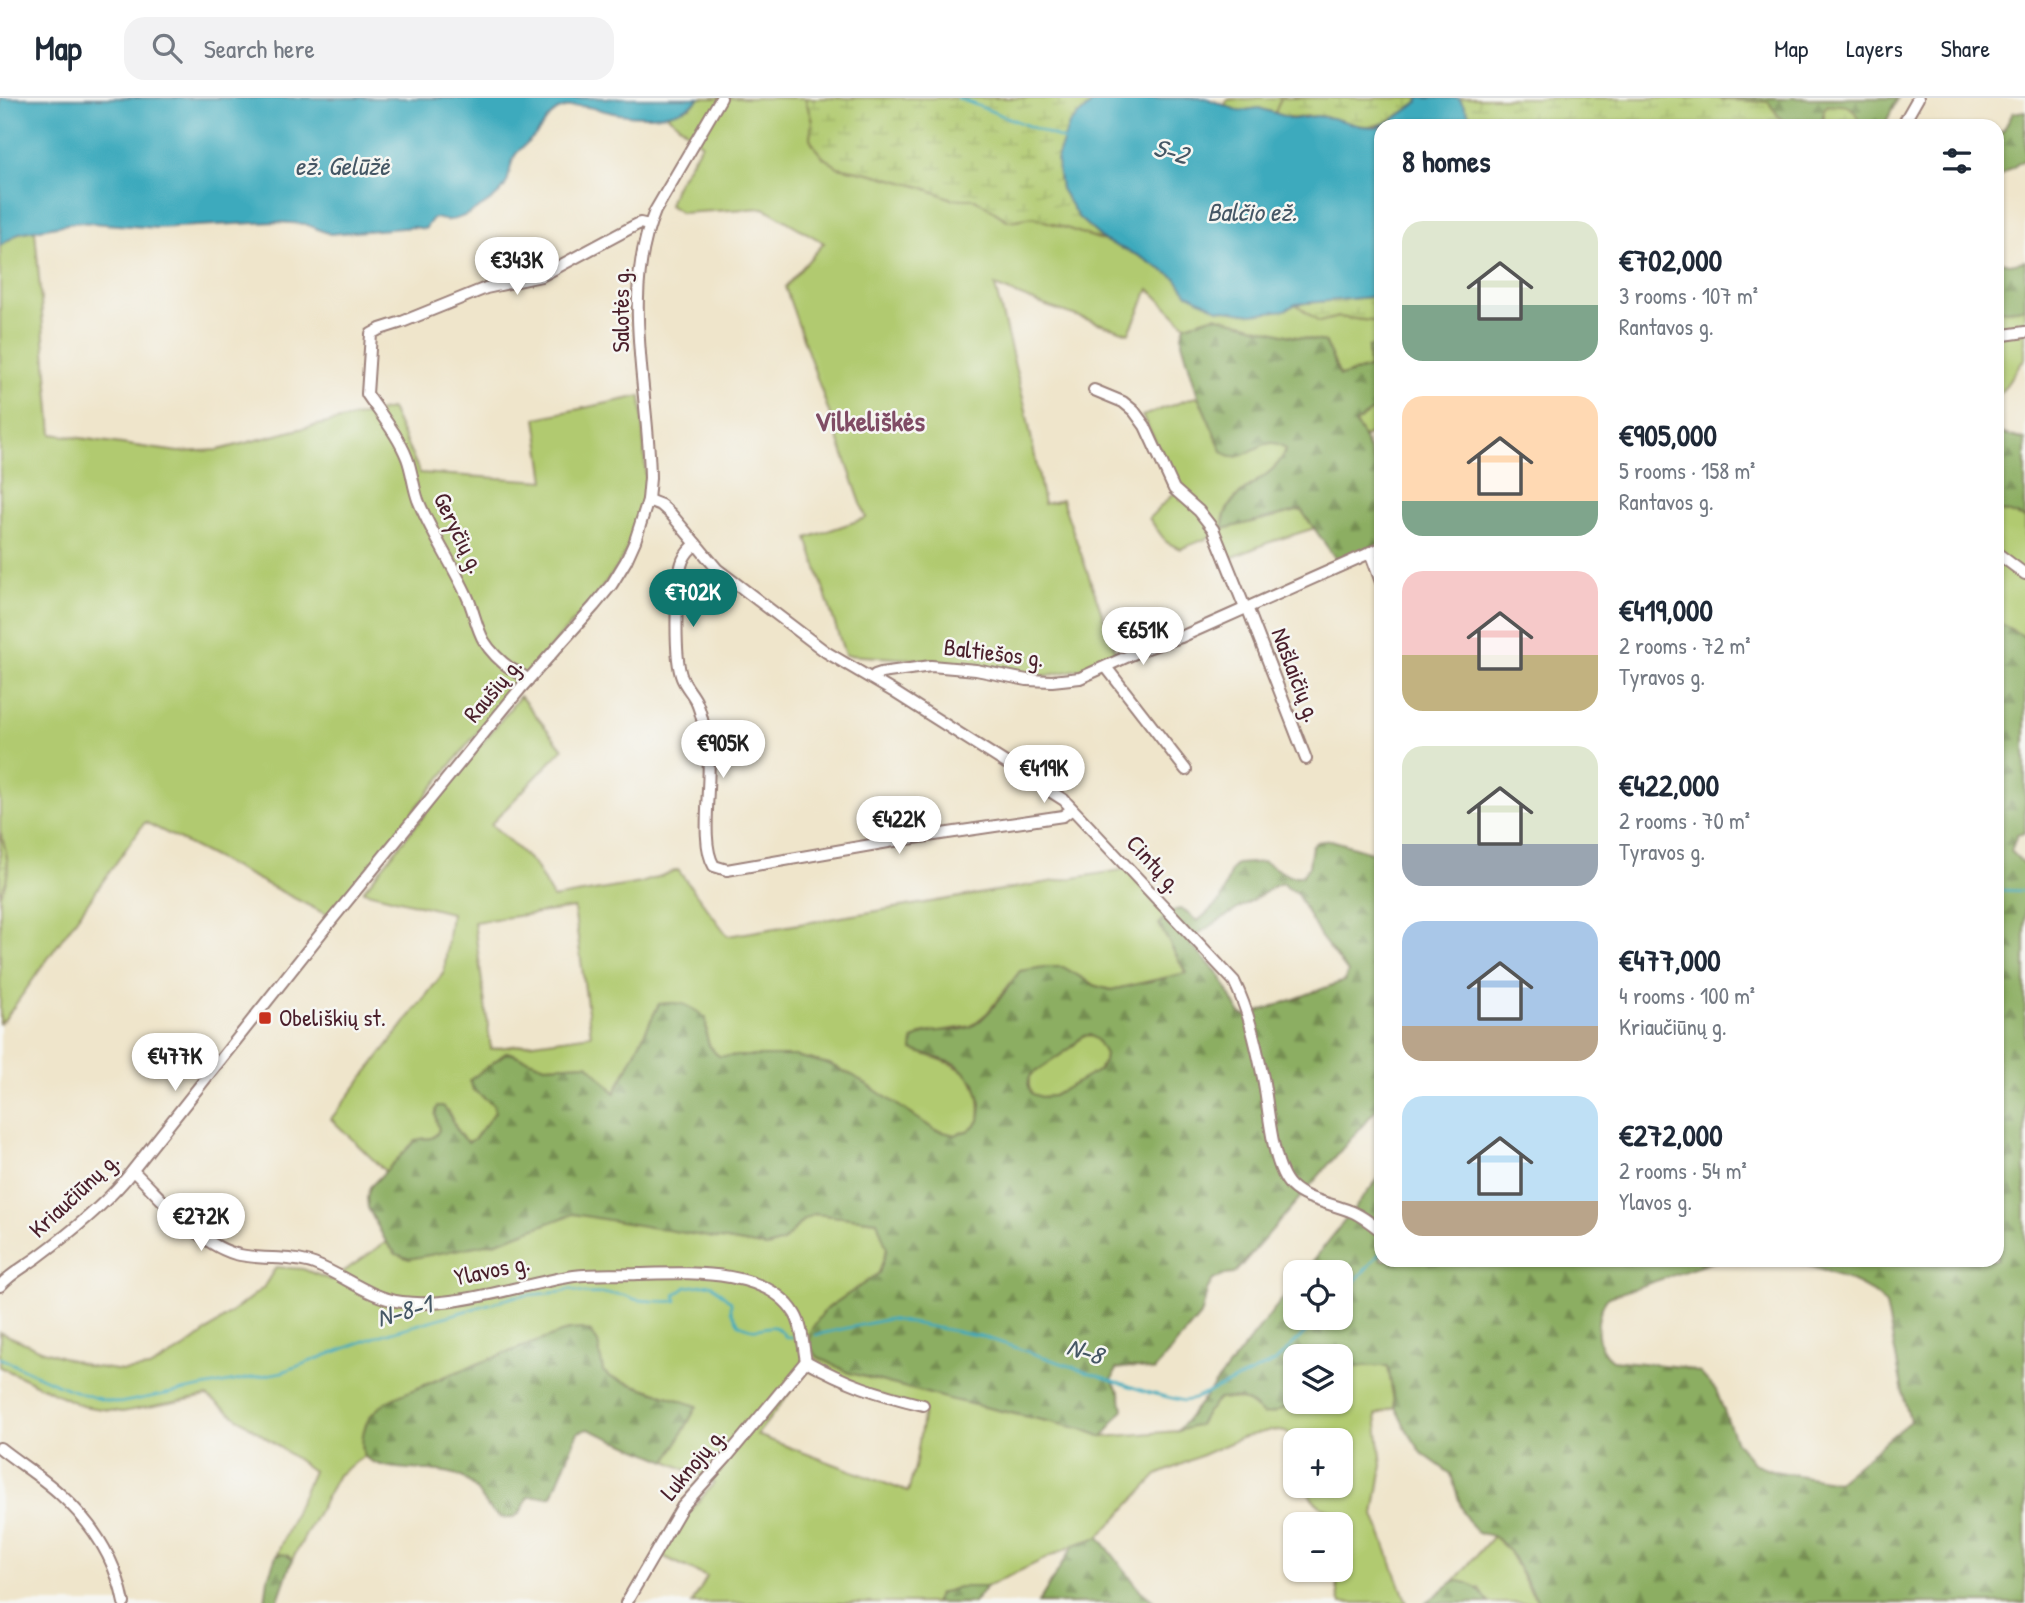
<!DOCTYPE html>
<meta charset="utf-8">
<style>
body{margin:0;font-family:"Patrick Hand",sans-serif;background:#f2f2f3;color:#1f2937;height:100vh;display:flex;flex-direction:column;font-size:26px;white-space:nowrap}
*{box-sizing:border-box;margin:0}
p{font-size:23px;color:#747a83}
.icon{flex:none;width:38px;height:38px;fill:none;stroke:currentColor;stroke-width:2;stroke-linecap:round;stroke-linejoin:round}
.map{position:relative;flex:1;overflow:hidden}
.panel{position:absolute;left:1374px;top:21px;width:630px;height:1148px;display:flex;flex-direction:column;background:#fff;border-radius:21px;box-shadow:0 2px 5px #0004}
.panel>*{flex:none}
.buttons{position:absolute;left:1283px;top:1162px;display:grid;gap:14px}
.buttons a{display:grid;place-items:center;width:70px;height:70px;border-radius:14px;background:#fff;box-shadow:0 2px 5px #0004;font-size:35px}
.price{position:absolute;translate:-50% -60px;padding:0 16px;border-radius:24px;background:#fff;color:#222;font-size:23px;line-height:46px;filter:drop-shadow(0 2px 4px #0008)}
.price::after{content:'';position:absolute;left:50%;top:42px;width:21px;height:16px;margin-left:-10px;background:inherit;clip-path:polygon(0 0,100% 0,50% 100%)}
.price.active{background:#0f766e;color:#fff}
ul{padding:0;list-style:none}
li{display:flex;align-items:center;gap:21px;height:175px;padding:0 28px}
li span{display:grid;place-items:center;flex:none;width:196px;height:140px;border-radius:21px;color:#555}
li>.icon{margin-inline-start:auto}
span .icon{width:84px;height:84px;fill:#fffc;stroke-width:1}
li b{font-size:30px}
h2{display:flex;justify-content:space-between;align-items:center;height:84px;padding:0 28px;font-size:30px}
header{display:flex;align-items:center;gap:42px;box-sizing:border-box;height:98px;padding:0 35px;background:#fff;border-bottom:2px solid #e0e1e3}
header strong{font-size:33px}
nav{display:flex;gap:38px;margin-inline-start:auto;font-size:24px}
.search{width:490px;height:63px;background:#f2f2f3;display:flex;align-items:center;gap:18px;box-sizing:border-box;padding:0 24px;border-radius:21px;color:#747a83;font-size:26px}
.map>svg:first-child{display:block}
.green{fill:#b1ca70;stroke:#7e744e;stroke-width:2;fill-rule:evenodd}
.forest{fill:url(#forest-firs);stroke:#6b6646;stroke-width:2;fill-rule:evenodd}
.wetland{fill:url(#wetland-marsh);stroke:#7e744e;stroke-width:2}
.water{fill:#3eaabd;stroke:#446474;stroke-width:2}
.lines{fill:none;stroke-linecap:round;stroke-linejoin:round}
.stream{stroke:#3eaabd;stroke-width:2.5}
.minor-casing{stroke:#9c827b;stroke-width:14}
.minor{stroke:#fff;stroke-width:10}
.poi-dot{fill:#c8321e;stroke:#f6f6f2;stroke-width:2.5}
.labels{text-anchor:middle;stroke-width:5;stroke-linejoin:round;paint-order:stroke}
.street-label{font-size:24px;fill:#4a1f2b;stroke:#f6f6f2}
.poi-label{font-size:24px;fill:#4a1f2b;stroke:#f6f6f2;text-anchor:start}
.water-label{font-size:26px;font-style:italic;fill:#455765;stroke:#f6f6f2}
.quarter-label{font-size:28px;font-weight:bold;fill:#804c65;stroke:#f6f6f2}
</style>
<header>
<strong>Map</strong>
<div class="search"><svg class="icon" aria-label="search" viewBox="0 0 24 24"><circle cx="10" cy="10" r="6"/><path d="M15 15l6 6"/></svg>Search here</div>
<nav><a>Map</a><a>Layers</a><a>Share</a></nav>
</header>
<div class="map">
<svg width="2025" height="1505" viewBox="0 0 2025 1505">
<defs>
<pattern id="forest-firs" width="22" height="20" patternUnits="userSpaceOnUse" patternTransform="scale(1.75)"><rect width="22" height="20" fill="#8cae62"/><path d="M5 1l3.5 6h-7zM16 11l3.5 6h-7z" fill="#748d51"/></pattern>
<pattern id="wetland-marsh" width="20" height="14" patternUnits="userSpaceOnUse" patternTransform="scale(1.75)"><rect width="20" height="14" fill="#b1ca70"/><path d="M1 5h8M5 5V1M11 12h8M15 12V8" fill="none" stroke="#9aad61"/></pattern>
</defs>
<rect width="100%" height="100%" fill="#f6f6f2"/>
<filter id="ink" filterUnits="userSpaceOnUse"><feTurbulence type="fractalNoise" baseFrequency=".0143" numOctaves="2"/><feDisplacementMap in="SourceGraphic" scale="14" xChannelSelector="R" yChannelSelector="G"/><feConvolveMatrix kernelMatrix="1 2 1 2 8 2 1 2 1" color-interpolation-filters="sRGB"/></filter>
<filter id="wash" filterUnits="userSpaceOnUse"><feTurbulence type="fractalNoise" baseFrequency=".00686" numOctaves="4" result="noise"/><feDisplacementMap in="SourceGraphic" scale="28" xChannelSelector="R" yChannelSelector="G"/><feGaussianBlur stdDeviation="1.57" result="paint"/><feColorMatrix in="noise" values="0 0 0 0 0 0 0 0 0 0 0 0 0 0 0 0 0 1.4 0 .05"/><feComposite in="paint" operator="in"/></filter>
<g filter="url(#wash)">
<rect width="100%" height="100%" fill="#efe5cb"/>
<g class="green">
<path d="M700,0H805L812,23L810,40L816,51L823,59L838,69L869,75L922,89L952,101H975L1008,123L1033,119L1105,143L1137,157L1176,180L1188,196L1285,212L1296,206L1319,224L1337,219L1381,224V253L1377,247L1370,270L1340,278L1325,244L1291,238L1215,219L1185,227L1149,191L1129,235L1049,209L995,188L1026,312L1044,406L1062,402L1117,558L1101,567L1044,578L930,562L845,557L807,440L866,420L785,189L824,145L764,110L681,115L669,107L675,89L702,46L666,16L690,9Z"/>
<path d="M1257,0H1281L1275,15L1259,10L1239,13L1225,8L1227,2C1236,0 1247,2 1257,0Z"/>
<path d="M35,132L52,336L178,354L218,352L300,331L391,311L420,375L545,383L536,320L641,298L646,381L642,411L625,455L616,471L589,506L506,599L329,818L145,724L5,921L0,925V796C13,777 7,754 0,734V148L19,135Z"/>
<path d="M2025,210V260L1997,300V213Z"/>
<path d="M1198,298L1222,352C1244,373 1263,330 1286,351C1276,385 1220,390 1223,431L1301,412L1315,430L1267,445L1231,460L1218,436L1180,451L1166,444L1149,420L1180,389L1142,318Z"/>
<path d="M1381,307V332L1364,339L1355,325Z"/>
<path d="M1997,413L2007,414L2025,420V539L1997,524Z"/>
<path d="M520,598L563,651L491,726L534,766L553,800L641,785L678,772L728,838L1127,771L1165,818L1159,826L1186,875L1111,892L1096,888L1063,869L1020,873L987,915L971,928L921,936L912,952C953,966 985,971 979,1023L969,1032L955,1037L935,1032L854,978L829,966L795,958H719C704,947 707,937 706,920L659,906L615,995L588,966L545,968L507,954L473,992L493,1006L495,1014L474,1042L468,1044L461,1040L448,1013L436,1021L439,1032C430,1047 426,1036 415,1043L386,1074L331,1021L444,874L451,815L363,793ZM574,810L591,937L491,951L474,824Z"/>
<path d="M1090,937L1098,942L1105,956L1104,964L1099,972L1053,998L1041,999L1032,996C1028,989 1027,984 1031,977L1072,949L1082,938Z"/>
<path d="M573,1115L767,1149L783,1144L802,1123L814,1116L878,1123L887,1151L879,1175L825,1212L818,1259L850,1275L953,1302L1082,1331L1103,1339L1178,1333L1199,1327L1205,1316L1218,1301C1239,1298 1256,1307 1274,1315L1295,1303L1340,1304L1341,1271L1363,1268H1388L1395,1309L1376,1317L1382,1367L1374,1417L1407,1505H1341L1339,1501L1335,1472H1340L1342,1429L1337,1415C1321,1410 1311,1404 1306,1388H1340V1342H1295V1349L1292,1338L1285,1334L1271,1332L1241,1340L1157,1377L1099,1439L1074,1447L986,1489H958L939,1496L934,1505H692L707,1479L658,1456L672,1434L714,1385L667,1363L697,1308L610,1279L603,1273L598,1245L591,1234L582,1231L443,1279L388,1303L373,1315L362,1350L364,1358L338,1377L292,1462L287,1457L276,1458L313,1373L207,1298L122,1314L82,1308L0,1269V1234L41,1252L89,1268L123,1273L149,1270L186,1249L263,1190L276,1169L303,1171L331,1182L386,1144L396,1156L497,1144ZM807,1272L924,1312L915,1369L908,1394L757,1337Z"/>
<path d="M1493,1438L1508,1452L1531,1494L1540,1505H1489L1479,1490L1454,1483Z"/>
</g>
<g class="forest">
<path d="M1718,0H1898L1884,28H1858V25L1823,17L1824,28H1785C1783,23 1772,10 1768,4L1723,2Z"/>
<path d="M2025,13V61L1997,80V35L2003,33L2013,15Z"/>
<path d="M1997,163L2010,166L2025,163V210L1997,213Z"/>
<path d="M1215,218L1291,238L1325,244L1340,278L1369,270L1368,249L1377,247L1381,253V307L1355,325L1364,339L1381,382V445L1338,464L1301,412L1223,431C1222,389 1275,386 1286,351C1262,330 1245,373 1222,353L1198,298L1182,244V236L1185,227Z"/>
<path d="M1997,334L2025,342V420L2007,414L1997,413Z"/>
<path d="M1997,524L2025,539V735L2017,737L2011,753L2025,767V1505H1540C1525,1486 1514,1451 1494,1439C1489,1436 1482,1436 1477,1435L1463,1415L1451,1376L1422,1355L1405,1329L1395,1309L1388,1268H1363L1341,1271L1340,1258H1295V1303L1274,1315L1263,1317C1249,1302 1240,1298 1219,1301L1205,1316L1199,1327L1178,1333L1295,1185V1220H1340V1174H1304L1381,1077V1162H1718L1608,1199C1595,1216 1592,1248 1612,1262L1682,1269L1700,1275L1716,1292L1736,1344L1753,1365L1774,1373L1837,1384L1910,1323L1905,1305L1886,1207C1869,1184 1814,1169 1786,1162H1997Z"/>
<path d="M1331,742L1381,757V1006L1234,1176L1224,1177L1213,1182L1207,1192L1202,1215L1154,1273L1131,1269L1116,1271L1112,1282L1120,1295L1123,1311L1103,1339L1082,1331L953,1302L850,1275L818,1259L809,1249L810,1233L825,1212L879,1175L887,1151L877,1123L814,1116L802,1123L783,1144L767,1149L573,1116L497,1144L409,1161L396,1156L386,1144L368,1110L367,1099L370,1089L415,1043C425,1036 431,1047 439,1032C437,1024 433,1015 438,1008H443C454,1018 454,1036 468,1044L474,1041L495,1014L493,1006L473,992L470,982L507,954L545,968L588,966L615,995L659,906C683,903 688,906 706,920C707,937 704,947 719,958H795L829,966L854,978L935,1032L955,1037L969,1032L979,1023L981,1006L975,985L956,966L912,952L913,942C932,927 955,937 972,928C989,919 1008,889 1020,873L1044,869H1063L1096,888L1111,892L1186,875L1159,826C1164,819 1175,808 1184,812C1190,815 1191,820 1198,823L1221,802L1231,772L1237,766L1264,764L1289,778H1302L1309,768L1312,748L1317,744ZM1282,785L1287,790L1296,794L1320,838L1348,874L1344,883L1247,918L1240,916L1219,876L1190,846L1196,837L1275,788ZM1090,937L1097,942L1105,956L1104,964L1099,972L1053,998L1041,999L1032,996C1028,989 1027,984 1031,977L1072,949L1082,938Z"/>
<path d="M582,1231L591,1234L598,1245L603,1273L610,1279L697,1308L667,1363L588,1331L578,1334L552,1398L528,1399C523,1409 520,1421 506,1420C483,1418 482,1384 454,1376C429,1368 382,1376 364,1358C360,1342 363,1325 375,1313C389,1300 406,1295 423,1288C471,1267 520,1250 569,1232Z"/>
<path d="M1099,1439L1141,1493L1156,1505H1038L1074,1447Z"/>
<path d="M281,1456L287,1457L292,1462L277,1505H265L268,1480L276,1458Z"/>
<path d="M1454,1483C1471,1483 1480,1491 1489,1505H1426Z"/>
<path d="M958,1489H986L973,1505H934L939,1496Z"/>
</g>
<g class="wetland">
<path d="M805,0H1104L1092,5L1057,61L1061,91L1079,120L1105,143L1033,119L1009,123L975,101H952L922,89L869,75L838,69L823,59L816,51L810,40L812,23Z"/>
<path d="M1281,0H1420L1418,4C1395,20 1382,33 1352,26C1341,23 1331,19 1319,18C1302,17 1293,23 1275,15Z"/>
<path d="M1459,0H1718L1723,2L1768,4C1772,10 1783,23 1785,28H1476Z"/>
<path d="M1828,7C1846,6 1858,7 1858,28H1824V11Z"/>
<path d="M1381,198V224L1338,219L1319,224L1296,206Z"/>
<path d="M0,734C7,754 13,777 0,796Z"/>
</g>
<g class="water">
<path d="M0,0H700C680,20 645,20 619,16C599,13 581,3 561,11C551,14 545,25 539,33C532,42 522,48 516,56C509,64 511,77 506,86C499,100 464,122 448,122C443,123 438,120 433,120L425,131L414,129L330,136L305,126L276,124L157,130L78,124L19,135L0,148Z"/>
<path d="M1104,0H1206L1239,13L1259,10L1293,21L1317,18L1332,20L1361,28L1376,29L1391,23L1418,4L1420,0H1459L1476,28H1381V198L1296,206L1285,212L1252,216L1218,211L1188,196L1176,180L1137,157L1105,143L1079,120L1061,91L1057,61L1069,26L1092,5Z"/>
</g>
<g class="lines">
<g class="stream">
<path d="M958,0L1064,42"/>
<path d="M1997,792L2025,793"/>
<path d="M1340,1200L1381,1154"/>
<path d="M815,1237L889,1221L981,1238L1150,1295L1184,1303L1194,1301L1275,1264L1320,1220"/>
<path d="M0,1260C39,1278 76,1298 119,1305L282,1274L378,1238L517,1198L562,1194L570,1191C587,1200 606,1193 623,1197C627,1197 630,1200 634,1201C641,1203 670,1204 677,1203L675,1197L686,1189L711,1186L731,1204V1213L739,1226C744,1229 751,1232 756,1231C771,1230 774,1223 786,1239H793"/>
</g>
</g>
</g>
<g filter="url(#ink)">
<g class="lines">
<g class="minor-casing">
<g id="minor">
<path d="M1902,28L1918,0"/>
<path d="M1997,238L2025,234"/>
<path d="M1094,292L1123,304L1134,313L1145,328L1174,391L1199,413L1213,431L1245,510"/>
<path d="M648,402L661,407L671,416L717,471L826,554L894,594L1064,702L1234,883C1249,914 1256,946 1263,980C1269,1008 1271,1068 1291,1088C1305,1102 1331,1105 1350,1113C1361,1117 1371,1125 1381,1133"/>
<path d="M696,446C691,450 686,455 683,462C675,481 674,561 682,580C685,588 692,595 696,603C703,618 706,639 708,655C712,684 699,744 714,768L727,772L894,743L1063,718L1072,711"/>
<path d="M1370,454L1381,484"/>
<path d="M1997,455L2025,476"/>
<path d="M1247,509L1306,661"/>
<path d="M1106,569L1186,672"/>
<path d="M873,581L875,577L881,575L931,568L976,572L1027,582L1052,583L1080,580L1144,551L1181,539L1381,450"/>
<path d="M528,582C522,576 517,574 510,570C501,564 490,553 484,543C476,529 474,513 467,498C452,465 431,435 418,402C413,388 412,373 407,360C398,337 381,317 367,296L371,236L380,231L402,224L486,190L541,178L634,128L640,125L649,127"/>
<path d="M133,1073C162,1100 200,1149 240,1157C265,1162 291,1158 314,1166C344,1177 369,1200 402,1204C454,1211 521,1186 574,1178C595,1175 617,1177 638,1176C685,1175 767,1169 795,1216C803,1229 803,1249 806,1263"/>
<path d="M0,1188C11,1175 26,1168 39,1158C70,1135 100,1111 125,1082L326,829L520,591L594,508L612,486L626,463L635,443L648,402L650,380C649,292 620,197 655,113L721,0"/>
<path d="M806,1263C847,1286 877,1296 923,1307"/>
<path d="M0,1350C20,1366 42,1379 61,1397C93,1426 116,1463 124,1505"/>
<path d="M626,1505L682,1409L726,1360L806,1263"/>
</g>
</g>
<use href="#minor" class="minor"/>
</g>
</g>
<rect class="poi-dot" x="258" y="913" width="14" height="14" rx="3.5"/>
<g class="labels">
<g class="street-label">
<text transform="translate(621 212) rotate(-90)" y="8">Salotės g.</text>
<text transform="translate(459 435) rotate(64)" y="8">Geryčių g.</text>
<text transform="translate(994 555) rotate(7)" y="8">Baltiešos g.</text>
<text transform="translate(1296 577) rotate(69)" y="8">Našlaičių g.</text>
<text transform="translate(493 592) rotate(-50)" y="8">Raušių g.</text>
<text transform="translate(1154 766) rotate(48)" y="8">Cintų g.</text>
<text transform="translate(74 1097) rotate(-43)" y="8">Kriaučiūnų g.</text>
<text transform="translate(492 1172) rotate(-12)" y="8">Ylavos g.</text>
<text transform="translate(693 1366) rotate(-50)" y="8">Luknojų g.</text>
</g>
<g class="poi-label">
<text x="279" y="928">Obeliškių st.</text>
</g>
<g class="water-label">
<text transform="translate(1171 53) rotate(16)" y="9">S-2</text>
<text x="342" y="77">ež. Gelūžė</text>
<text x="1252" y="123">Balčio ež.</text>
<text transform="translate(404 1213) rotate(-16)" y="9">N-8-1</text>
<text transform="translate(1085 1253) rotate(18)" y="9">N-8</text>
</g>
<g class="quarter-label">
<text x="870" y="333">Vilkeliškės</text>
</g>
</g>
</svg>
<div class="buttons">
<a><svg class="icon" aria-label="locate" viewBox="0 0 24 24"><circle cx="12" cy="12" r="6"/><path d="M12 2v4M12 18v4M2 12h4M18 12h4"/></svg></a>
<a><svg class="icon" aria-label="layers" viewBox="0 0 24 24"><path d="M12 4l9 5-9 5-9-5zM3 14l9 5 9-5"/></svg></a>
<a>+</a>
<a>−</a>
</div>
<b class="price" style="left:517px;top:199px">€343K</b>
<b class="price active" style="left:693px;top:531px">€702K</b>
<b class="price" style="left:1143px;top:569px">€651K</b>
<b class="price" style="left:723px;top:682px">€905K</b>
<b class="price" style="left:1044px;top:707px">€419K</b>
<b class="price" style="left:899px;top:758px">€422K</b>
<b class="price" style="left:175px;top:995px">€477K</b>
<b class="price" style="left:201px;top:1155px">€272K</b>
<section class="panel">
<h2>8 homes<svg class="icon" aria-label="filters" viewBox="0 0 24 24"><path d="M4 7h16M4 17h16"/><circle cx="9" cy="7" r="2"/><circle cx="15" cy="17" r="2"/></svg></h2>
<ul>
<li><span style="background:linear-gradient(#dfe7d0 60%,#7fa58c 0)"><svg class="icon" aria-label="home" viewBox="0 0 24 24"><path d="M3 11l9-7 9 7M6 9v11h12V9"/></svg></span><div><b>€702,000</b><p>3 rooms · 107 m²</p><p>Rantavos g.</p></div></li>
<li><span style="background:linear-gradient(#ffd9b3 75%,#7fa58c 0)"><svg class="icon" aria-label="home" viewBox="0 0 24 24"><path d="M3 11l9-7 9 7M6 9v11h12V9"/></svg></span><div><b>€905,000</b><p>5 rooms · 158 m²</p><p>Rantavos g.</p></div></li>
<li><span style="background:linear-gradient(#f6c9c9 60%,#c2b280 0)"><svg class="icon" aria-label="home" viewBox="0 0 24 24"><path d="M3 11l9-7 9 7M6 9v11h12V9"/></svg></span><div><b>€419,000</b><p>2 rooms · 72 m²</p><p>Tyravos g.</p></div></li>
<li><span style="background:linear-gradient(#dfe7d0 70%,#9aa5b1 0)"><svg class="icon" aria-label="home" viewBox="0 0 24 24"><path d="M3 11l9-7 9 7M6 9v11h12V9"/></svg></span><div><b>€422,000</b><p>2 rooms · 70 m²</p><p>Tyravos g.</p></div></li>
<li><span style="background:linear-gradient(#a9c7e8 75%,#b9a48a 0)"><svg class="icon" aria-label="home" viewBox="0 0 24 24"><path d="M3 11l9-7 9 7M6 9v11h12V9"/></svg></span><div><b>€477,000</b><p>4 rooms · 100 m²</p><p>Kriaučiūnų g.</p></div></li>
<li><span style="background:linear-gradient(#bfe0f5 75%,#b9a48a 0)"><svg class="icon" aria-label="home" viewBox="0 0 24 24"><path d="M3 11l9-7 9 7M6 9v11h12V9"/></svg></span><div><b>€272,000</b><p>2 rooms · 54 m²</p><p>Ylavos g.</p></div></li>
</ul>
</section>
</div>
